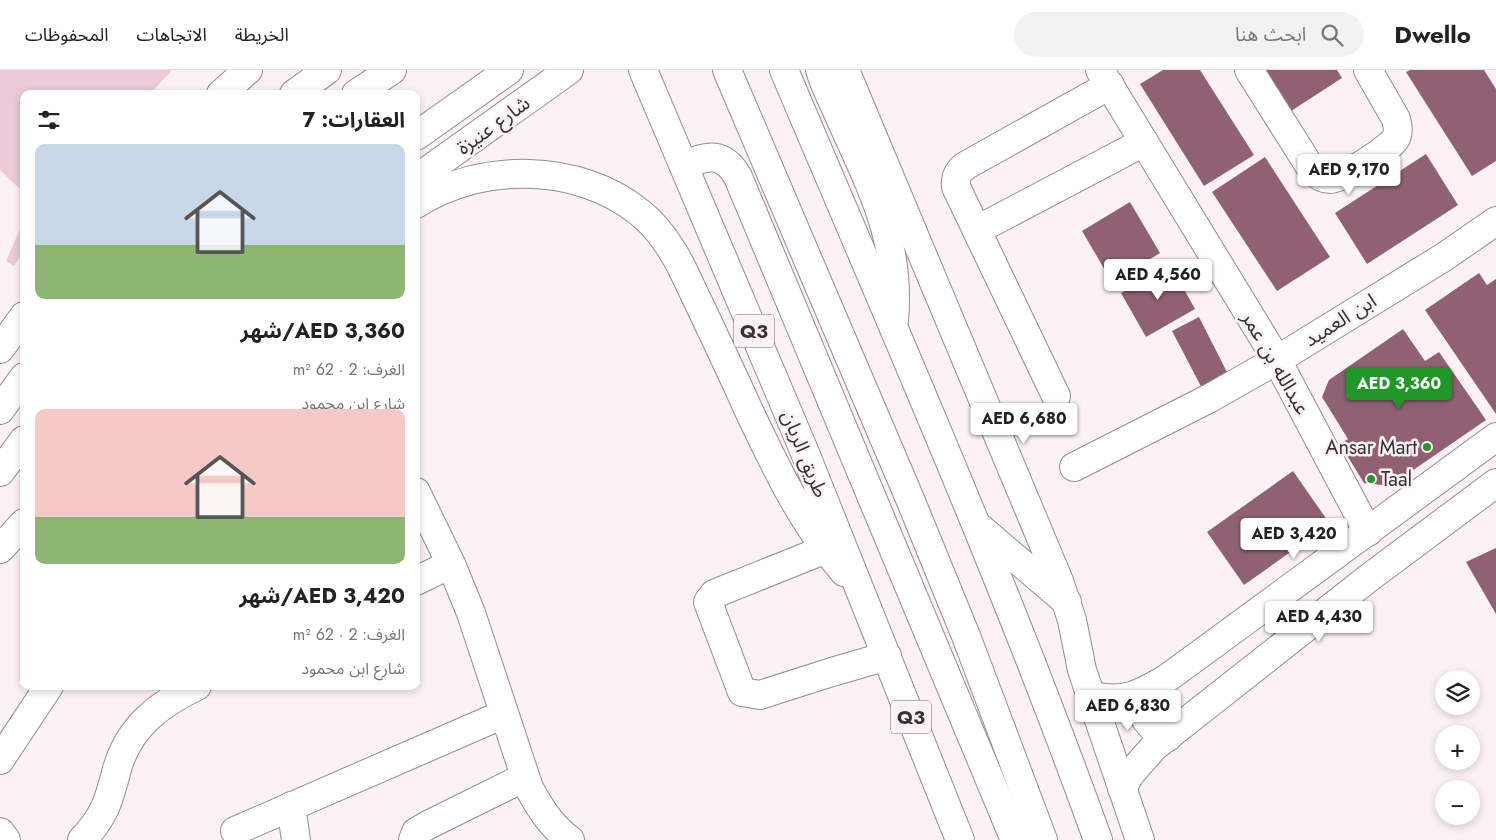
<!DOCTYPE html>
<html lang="ar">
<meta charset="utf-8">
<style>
body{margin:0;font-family:Jost,"Noto Sans Arabic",sans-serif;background:#f2f2f2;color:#222;direction:rtl;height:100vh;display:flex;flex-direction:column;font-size:19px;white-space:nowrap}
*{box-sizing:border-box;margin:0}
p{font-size:16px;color:#767676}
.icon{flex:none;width:28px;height:28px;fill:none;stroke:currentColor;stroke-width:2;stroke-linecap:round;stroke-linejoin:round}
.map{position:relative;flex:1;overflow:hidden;direction:ltr}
.drawer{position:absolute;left:20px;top:20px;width:400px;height:600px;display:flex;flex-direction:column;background:#fff;border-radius:10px;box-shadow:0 2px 8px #0003;direction:rtl}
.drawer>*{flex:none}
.controls{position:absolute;left:1435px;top:600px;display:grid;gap:10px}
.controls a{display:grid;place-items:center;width:45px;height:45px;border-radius:50%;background:#fff;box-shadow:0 2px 8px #0003;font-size:25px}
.price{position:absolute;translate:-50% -42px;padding:0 11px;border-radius:5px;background:#fff;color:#222;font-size:16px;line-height:32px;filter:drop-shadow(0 1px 2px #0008)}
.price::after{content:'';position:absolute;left:50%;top:30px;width:15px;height:11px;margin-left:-8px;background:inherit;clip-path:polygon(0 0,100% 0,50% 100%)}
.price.on{background:#1f9829;color:#fff}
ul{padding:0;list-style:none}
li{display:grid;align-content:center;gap:10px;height:265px;padding:0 15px}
li span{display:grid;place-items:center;height:155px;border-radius:10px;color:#555}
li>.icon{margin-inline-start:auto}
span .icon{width:90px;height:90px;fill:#fffc;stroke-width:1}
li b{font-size:21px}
h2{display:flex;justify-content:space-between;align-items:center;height:60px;padding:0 15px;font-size:21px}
header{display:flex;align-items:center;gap:30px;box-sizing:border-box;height:70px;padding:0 25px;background:#fff;border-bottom:1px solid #e0e0e0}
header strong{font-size:24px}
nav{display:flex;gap:28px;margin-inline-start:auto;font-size:18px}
.search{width:350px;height:45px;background:#f2f2f2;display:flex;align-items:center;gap:12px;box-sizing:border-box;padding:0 18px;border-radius:28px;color:#767676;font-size:19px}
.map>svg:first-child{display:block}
.green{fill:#edcad7}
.building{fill:#8f6173}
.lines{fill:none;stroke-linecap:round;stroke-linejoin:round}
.minor-casing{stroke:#948b8e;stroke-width:30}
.major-casing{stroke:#948b8e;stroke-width:30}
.minor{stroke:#fff;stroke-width:28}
.major{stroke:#fff;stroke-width:28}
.poi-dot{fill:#1f9829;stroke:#fcf2f6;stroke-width:2}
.labels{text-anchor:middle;stroke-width:5;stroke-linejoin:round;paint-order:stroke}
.shield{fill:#fcf2f6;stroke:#716c6e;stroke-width:1}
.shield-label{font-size:19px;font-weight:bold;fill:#363233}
.street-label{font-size:20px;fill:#363233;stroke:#fcf2f6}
.poi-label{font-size:20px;fill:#363233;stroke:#fcf2f6;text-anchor:end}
</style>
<header>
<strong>Dwello</strong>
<div class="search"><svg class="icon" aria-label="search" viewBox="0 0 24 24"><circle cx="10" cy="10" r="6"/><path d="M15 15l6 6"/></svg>ابحث هنا</div>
<nav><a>الخريطة</a><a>الاتجاهات</a><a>المحفوظات</a></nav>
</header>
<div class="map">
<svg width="1496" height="770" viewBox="0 0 1496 770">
<rect width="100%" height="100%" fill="#fcf2f6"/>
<g class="green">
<path d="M0,0H172L150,24H24V123L0,100Z"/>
<path d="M24,150V181L14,196L6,191Z"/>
</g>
<g class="building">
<path d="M1163,0H1200L1254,85L1204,116L1140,14Z"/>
<path d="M1260,0H1337L1342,8L1288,43Z"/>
<path d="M1410,0H1484L1496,19V91L1472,106L1406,2Z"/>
<path d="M1426,84L1458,135L1367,194L1335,143Z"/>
<path d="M1265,87L1330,187L1277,221L1212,122Z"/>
<path d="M1130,132L1160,183L1112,212L1082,161Z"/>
<path d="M1171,196L1195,239L1146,267L1121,223Z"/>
<path d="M1479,203L1487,215L1496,209V344L1425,240Z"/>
<path d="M1199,247L1231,310L1205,324L1172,261Z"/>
<path d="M1403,259L1425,291L1439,282L1486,350L1390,416L1364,413L1340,374L1348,369L1322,327L1329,310Z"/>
<path d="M1293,401L1330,454L1244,515L1207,462Z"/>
<path d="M1496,478V544L1466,492Z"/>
</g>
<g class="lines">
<g class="minor-casing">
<g id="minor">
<path d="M845,0L1059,511L1072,550L1082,600L1140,770"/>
<path d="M1100,0L1277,290L1368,462"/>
<path d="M1249,0L1312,100C1317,105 1323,109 1330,109C1342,109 1390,79 1396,68C1399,62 1398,56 1396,49L1368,0"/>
<path d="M977,160L1144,72"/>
<path d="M1056,326L956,117C955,107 958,102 965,96L1110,15"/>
<path d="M1074,397L1210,328L1277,290L1444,187L1496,151"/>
<path d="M416,422L451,494L471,543L529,718C540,738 551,756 570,770"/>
<path d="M826,479L714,524L708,532L742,622L760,625L832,602L887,586"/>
<path d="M416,511L451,494"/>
<path d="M1140,624C1139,645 1149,659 1168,667"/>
<path d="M1090,625C1122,634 1139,625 1166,609L1496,367"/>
<path d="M0,690L49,616"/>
<path d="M1122,718L1131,703L1154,677L1370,507L1496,413"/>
<path d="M291,736L296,770"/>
<path d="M235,761L504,644"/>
<path d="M0,762L6,770"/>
<path d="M82,770C105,746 109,730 117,699C129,657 159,634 197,616"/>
<path d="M413,770L416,762L428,755L525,707"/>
</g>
</g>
<g class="major-casing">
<g id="major">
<path d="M643,0L803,378L960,770"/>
<path d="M727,0L910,429L966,566L1043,770"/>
<path d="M784,0C892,255 1004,509 1098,770"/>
<path d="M820,0C825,17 834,33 841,50C872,119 901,172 894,251"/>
<path d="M221,24L248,0"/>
<path d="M294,24L327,0"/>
<path d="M356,24L392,0"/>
<path d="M416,66L509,0"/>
<path d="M684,96C707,84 724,82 738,107L1015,770"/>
<path d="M416,109L569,0"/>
<path d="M416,134C480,92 579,93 639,142C657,156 670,175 681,196C704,244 727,292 749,341C776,398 802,453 844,502"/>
<path d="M0,279L24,246"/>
<path d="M0,340L24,307"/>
<path d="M0,402L24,370"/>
<path d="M980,458L1067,532"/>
<path d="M0,479L24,453"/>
</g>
</g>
<use href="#minor" class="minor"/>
<use href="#major" class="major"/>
</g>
<g class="poi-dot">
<circle cx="1427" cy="377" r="5"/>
<circle cx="1371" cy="409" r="5"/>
</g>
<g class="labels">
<g class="shield">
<rect x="734" y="244.5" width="40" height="33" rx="4"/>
<rect x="891" y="630.5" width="40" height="33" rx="4"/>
</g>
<g class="shield-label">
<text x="754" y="268">Q3</text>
<text x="911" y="654">Q3</text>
</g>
<g class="street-label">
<text transform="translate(493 55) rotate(-36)" y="7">شارع عنيزة</text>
<text transform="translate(1340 250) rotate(-32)" y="7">ابن العميد</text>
<text transform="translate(1276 293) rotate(60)" y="7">عبدالله بن عمر</text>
<text transform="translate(805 384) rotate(68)" y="7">طريق الريان</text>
</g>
<g class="poi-label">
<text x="1417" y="384">Ansar Mart</text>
<text x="1381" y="416" text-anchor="start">Taal</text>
</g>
</g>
</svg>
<div class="controls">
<a><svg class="icon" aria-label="layers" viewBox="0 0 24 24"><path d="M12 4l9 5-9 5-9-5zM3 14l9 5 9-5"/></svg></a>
<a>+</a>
<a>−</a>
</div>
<b class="price" style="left:1349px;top:126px">AED 9,170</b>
<b class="price" style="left:1158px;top:231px">AED 4,560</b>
<b class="price on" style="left:1399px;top:340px">AED 3,360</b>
<b class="price" style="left:1024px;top:375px">AED 6,680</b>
<b class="price" style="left:1294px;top:490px">AED 3,420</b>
<b class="price" style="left:1319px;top:573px">AED 4,430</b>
<b class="price" style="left:1128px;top:662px">AED 6,830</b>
<section class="drawer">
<h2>العقارات: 7<svg class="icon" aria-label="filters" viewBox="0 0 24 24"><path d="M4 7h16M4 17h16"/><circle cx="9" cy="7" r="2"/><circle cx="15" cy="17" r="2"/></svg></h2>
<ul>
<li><span style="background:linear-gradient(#c9d6e8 65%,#8fb573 0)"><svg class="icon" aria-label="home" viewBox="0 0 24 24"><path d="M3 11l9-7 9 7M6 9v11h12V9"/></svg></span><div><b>AED 3,360/شهر</b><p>الغرف: 2 · 62 m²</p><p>شارع ابن محمود</p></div></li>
<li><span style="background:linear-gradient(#f6c9c9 70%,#8fb573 0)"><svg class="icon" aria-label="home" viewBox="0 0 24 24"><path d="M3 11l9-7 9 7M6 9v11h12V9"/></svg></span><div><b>AED 3,420/شهر</b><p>الغرف: 2 · 62 m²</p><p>شارع ابن محمود</p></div></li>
</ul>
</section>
</div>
